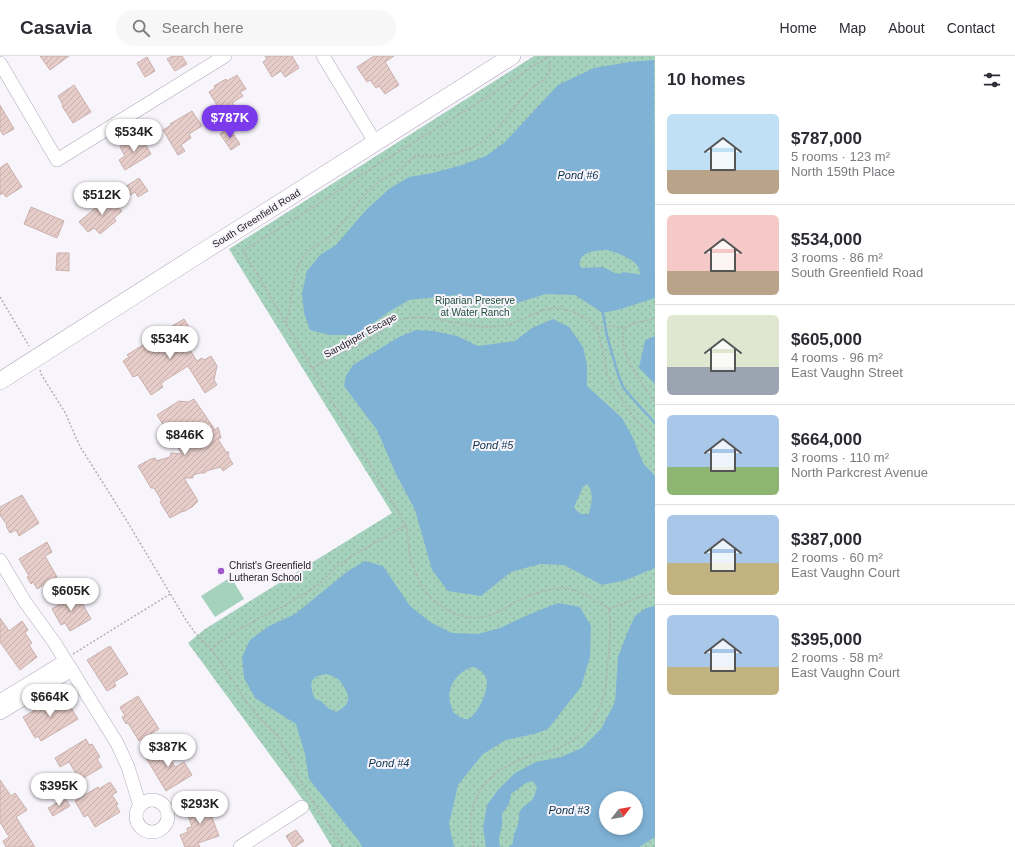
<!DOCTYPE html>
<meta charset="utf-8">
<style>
body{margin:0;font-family:Arial,sans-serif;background:#f7f7f7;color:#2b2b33;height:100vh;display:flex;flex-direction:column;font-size:15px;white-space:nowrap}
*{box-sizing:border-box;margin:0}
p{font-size:13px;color:#7c7c81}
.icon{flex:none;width:22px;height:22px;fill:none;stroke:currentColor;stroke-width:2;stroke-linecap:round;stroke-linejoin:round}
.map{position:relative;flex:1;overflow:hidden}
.sheet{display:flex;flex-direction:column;background:#fff;width:360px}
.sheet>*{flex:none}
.needle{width:26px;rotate:59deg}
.fabs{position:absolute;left:599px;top:735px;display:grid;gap:8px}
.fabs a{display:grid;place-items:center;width:44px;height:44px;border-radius:50%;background:#fff;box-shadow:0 2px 6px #0003;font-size:20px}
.price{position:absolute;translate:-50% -34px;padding:0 9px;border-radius:14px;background:#fff;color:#222;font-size:13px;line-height:26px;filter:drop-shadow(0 1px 2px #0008)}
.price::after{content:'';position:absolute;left:50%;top:24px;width:12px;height:9px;margin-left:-6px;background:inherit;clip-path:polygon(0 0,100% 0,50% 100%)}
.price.current{background:#7c3aed;color:#fff}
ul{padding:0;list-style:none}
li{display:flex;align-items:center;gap:12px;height:100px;padding:0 12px}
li+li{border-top:1px solid #e1e1e2}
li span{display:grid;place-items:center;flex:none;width:112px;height:80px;border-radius:6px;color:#555}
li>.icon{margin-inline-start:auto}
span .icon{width:48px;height:48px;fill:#fffc;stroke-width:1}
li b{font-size:17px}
h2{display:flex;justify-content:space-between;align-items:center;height:48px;padding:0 12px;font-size:17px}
header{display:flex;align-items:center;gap:24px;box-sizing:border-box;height:56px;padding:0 20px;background:#fff;border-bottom:1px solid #e1e1e2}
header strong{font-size:19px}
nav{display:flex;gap:22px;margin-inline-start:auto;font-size:14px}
.search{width:280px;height:36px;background:#f7f7f7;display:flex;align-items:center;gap:10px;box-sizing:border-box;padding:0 14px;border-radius:22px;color:#7c7c81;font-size:15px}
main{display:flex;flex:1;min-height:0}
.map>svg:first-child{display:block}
.green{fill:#a5d2bc}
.park{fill:url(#park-dots);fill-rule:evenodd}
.water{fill:#80b2d6;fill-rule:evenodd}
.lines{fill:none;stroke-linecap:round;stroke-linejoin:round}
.stream{stroke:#80b2d6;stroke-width:2.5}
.building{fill:url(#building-hatch);stroke:#c9b1ac}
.minor-casing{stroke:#afa6b9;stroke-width:14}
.major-casing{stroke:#afa6b9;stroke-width:18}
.path{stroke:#b2afb6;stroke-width:1.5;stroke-dasharray:2 2;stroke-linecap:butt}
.minor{stroke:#fff;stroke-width:13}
.major{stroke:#fff;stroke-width:17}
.poi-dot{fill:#a059cd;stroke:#f8f4fc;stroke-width:1.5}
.labels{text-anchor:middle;stroke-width:4;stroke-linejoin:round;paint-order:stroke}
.street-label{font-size:10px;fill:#1e1b22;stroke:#f8f4fc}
.park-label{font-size:10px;fill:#1d4e3a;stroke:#f8f4fc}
.poi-label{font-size:10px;fill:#1e1b22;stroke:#f8f4fc;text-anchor:start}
.water-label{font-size:11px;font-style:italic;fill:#09324b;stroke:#f8f4fc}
</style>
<header>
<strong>Casavia</strong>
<div class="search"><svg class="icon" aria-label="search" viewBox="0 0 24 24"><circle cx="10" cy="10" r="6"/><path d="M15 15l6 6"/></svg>Search here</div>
<nav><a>Home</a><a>Map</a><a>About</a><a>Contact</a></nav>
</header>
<main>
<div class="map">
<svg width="655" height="791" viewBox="0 0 655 791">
<defs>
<pattern id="park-dots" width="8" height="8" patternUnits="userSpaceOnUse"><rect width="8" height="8" fill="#a5d2bc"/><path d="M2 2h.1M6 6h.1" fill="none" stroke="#8eb4a1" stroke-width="1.8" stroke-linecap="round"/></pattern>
<pattern id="building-hatch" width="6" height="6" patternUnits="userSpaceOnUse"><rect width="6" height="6" fill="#e7cdc9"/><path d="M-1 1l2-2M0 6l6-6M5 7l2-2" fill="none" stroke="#c6afac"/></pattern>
</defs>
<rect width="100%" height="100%" fill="#f8f4fc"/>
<path class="green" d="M231,521L244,543L215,561L201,540Z"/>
<path class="park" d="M534,0H655V791H332L306,748L188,587L205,573L392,457L229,193ZM606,742H636V772H606Z"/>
<g class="water">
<path d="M654,4L655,242L621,253L603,257L575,239L546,238L507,250L475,248L456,239L409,244L387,257L357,279H330L310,274L304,257L302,237L307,215L320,199L336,189L365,155L389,133L409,121L433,117L462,109L486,100L505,86L558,29L594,12L629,6ZM608,194C617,197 635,203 639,212C639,213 640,218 640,219L637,218L623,216L620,218L615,217L603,211L582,212L580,210C577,195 598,194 608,194Z"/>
<path d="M553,263L569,271L583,291L587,309V330L622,362L633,382L643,407L655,420V512L626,524L602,529L564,509L540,508L511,516L481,540L448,535L432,514L415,454L396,418L377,374L344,330L346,320L353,309L399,281L416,274L434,275L457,280L478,290L515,285L532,272ZM587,428C595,437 591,447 589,458H581L576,454L574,451L583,431Z"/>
<path d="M655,280V328L639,312L645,284Z"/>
<path d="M365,505L383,510L410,550L430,566L452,577L478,578L500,572L530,558L558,547L580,551L591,570L590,601L581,631L548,673L534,678L506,684L483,698L458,729L449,768L454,791H362L359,785L309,723L305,698L296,668L255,642L244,622L242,601L250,584L269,570L295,558L348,515ZM473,611C479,612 487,619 487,626C488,635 477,660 468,663C464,664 460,661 457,659C453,657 453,655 452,652C444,635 455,616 473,611ZM326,618C330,619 335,621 338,623C341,625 342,628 344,631C352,643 348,650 336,656L328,652L321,645L315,643C312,636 308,625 316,621C319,619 324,619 326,618Z"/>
<path d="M655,550V781L639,791H509L513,787C513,779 516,775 518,768C520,764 518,759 520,755C523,750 527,748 532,744C535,740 535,736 537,732L533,725L526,727L511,738L509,748L502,758V770L499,783L500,791H486L483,771L487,749L498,734L515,717L536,706L561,701L582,692L601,673L615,646L618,601L628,575L635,560L646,552ZM606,742H636V772H606Z"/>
</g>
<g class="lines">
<path class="stream" d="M603,257L607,280L618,318L623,331L633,343L655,367"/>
</g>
<g class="building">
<path d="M40,0H69L50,14Z"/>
<path d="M172,0H182L187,8L175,15L167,3Z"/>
<path d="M265,0H292L299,12L285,21L281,15L272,21L263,6L267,3Z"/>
<path d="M374,0H394L385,6L399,29L385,38L379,30L376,32L370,24L367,26L357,11Z"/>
<path d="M147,1L155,15L145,21L137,7Z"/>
<path d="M237,19L246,33L240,36L243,40L232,47L234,49L222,57L209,36L215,32L214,30L226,23L227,25Z"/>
<path d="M74,29L91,56L73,67L62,50L63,49L58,40Z"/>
<path d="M0,49L14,73L3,79L0,74Z"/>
<path d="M192,55L202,70L189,78L191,82L181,89L185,95L178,99L163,74L171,69L170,68Z"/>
<path d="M229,72L240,88L231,94L220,78Z"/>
<path d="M141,81L151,98L125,114L119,104L125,100L120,91L130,84L132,86Z"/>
<path d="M7,107L22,131L6,141L3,137L0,139V112Z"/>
<path d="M139,122L148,135L138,141L135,136L130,139L125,131Z"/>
<path d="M109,140L122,155L114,162L116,165L100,178L94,172L88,176L79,166Z"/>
<path d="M31,151L64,165L57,182L24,168Z"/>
<path d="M57,197H69V215L56,214Z"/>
<path d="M184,263L192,276L187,279L190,285L186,288L197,305L202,302L204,304L211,300L217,310L214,324L217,329L205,337L188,310L164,325L161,328L163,331L151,339L138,319L133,321L123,305L129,301L127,299L151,284V280L154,281L155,275L158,276L160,275H164Z"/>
<path d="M194,343L215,374L218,371L221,382L218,383L226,396H229L228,400L233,408L223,415L221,411L206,415L205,417H200L193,419V422H184L198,445L192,451L183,456V455L170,462L160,446L162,445L154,432H151L138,410L145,406L151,403L155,402L156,405L170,401L171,397L182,398L157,359L179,345L188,346Z"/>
<path d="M22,439L39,467L19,480L16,474L10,477L6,470L7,469L0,459V451Z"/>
<path d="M47,486L52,496L45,500L57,521L37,533L33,526L31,528L27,521L29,520L19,503Z"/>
<path d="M67,536L72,544L78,540L91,563L70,575L65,567L61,569L52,553L60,548L56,542Z"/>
<path d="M0,562L9,575L22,565L28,574L25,577L32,587L29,589L37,601L20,614L0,586Z"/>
<path d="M110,590L128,618L114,626L116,630L107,635L87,604Z"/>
<path d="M59,638L68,652L70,650L78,663L41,685L38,680L35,682L23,661L49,646L48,645Z"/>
<path d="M138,640L159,673L139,685L128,667L126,668L122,661L125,660L120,651Z"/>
<path d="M86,683L89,689L92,688L100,701L97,703L102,711L80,724L69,706L60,711L55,702Z"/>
<path d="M172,686L177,694L168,699L175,711L184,706L192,719L166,735L146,702Z"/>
<path d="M0,724L11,740L15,737L27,754L16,761L35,791H6L3,785L9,781L0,766Z"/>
<path d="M110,726L117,736L112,739L118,748L116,749L120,756L95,771L88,759L84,761L75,745L98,731L99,733Z"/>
<path d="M202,737L211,754H209L219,780L198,787L200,791H185L180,779L188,776L187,772L192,771L187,757L199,753L193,742Z"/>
<path d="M65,742L70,750L53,760L48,752Z"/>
<path d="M296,774L304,785L295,791H293L286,780Z"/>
</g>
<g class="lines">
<g class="minor-casing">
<g id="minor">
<path d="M323,0L375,86"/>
<path d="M0,7L57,104L225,0"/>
<path d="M0,504L25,546L54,586L117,687L128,711L140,750"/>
<path d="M0,645L65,605"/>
<path d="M0,657L72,614"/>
<circle cx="152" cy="760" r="16"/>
<path d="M240,791L302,751"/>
</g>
</g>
<g class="major-casing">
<path id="major" d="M0,325L193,202L512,0"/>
</g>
<g class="path">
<path d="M549,0L481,45L354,123L328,142L243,195L406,469C407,473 408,477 408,481C409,489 408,496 411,503C414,514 419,527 426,536C442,554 467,568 491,559C500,556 507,550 515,546C529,539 546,533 562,532C576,532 598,546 609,553"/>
<path d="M0,241L29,290"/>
<path d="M286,267C288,259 290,251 291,243C293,230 295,215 302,203C308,191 324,187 333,178C349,161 361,138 381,124C386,121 392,119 397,116C403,111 408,103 416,100C420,99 431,101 437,100C445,100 455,98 463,95C493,86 509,56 529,35C536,28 544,25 550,17L549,6"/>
<path d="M597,272L603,295L607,319L623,346L638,367L652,380L655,385"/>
<path d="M597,272L608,270L624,272L632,268L655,262"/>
<path d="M624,272C624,275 623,278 623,281C621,301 644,330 655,346"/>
<path d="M312,312C331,301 351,294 370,284C380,278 388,267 400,264C426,255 461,271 487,271C495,271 507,270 514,267C528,262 542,251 557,252C566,253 577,257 586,262C590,264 593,269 597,272"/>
<path d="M40,314L41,318L66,358L76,382L81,392L127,465L186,564L196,578L211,593L227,615L245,644L259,662L276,678L288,698L293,707L297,719L312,745L344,791"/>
<path d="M609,553L639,541L655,537"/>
<path d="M211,593L227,581L238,574L263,560L284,550L317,530L335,512L355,498L406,469"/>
<path d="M73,598L170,538"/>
<path d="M474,791C461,745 487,715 529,700C533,699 539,698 543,697C560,692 576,685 588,671C595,662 601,650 604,639C606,632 606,624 607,617C609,596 611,575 609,553"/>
</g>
<use href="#minor" class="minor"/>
<use href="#major" class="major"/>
</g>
<circle class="poi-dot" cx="221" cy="515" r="4"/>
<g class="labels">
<g class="street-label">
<text transform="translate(256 162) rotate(-32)" y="4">South Greenfield Road</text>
<text transform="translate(360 279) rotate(-29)" y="4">Sandpiper Escape</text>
</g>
<g class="park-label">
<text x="475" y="248">Riparian Preserve<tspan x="475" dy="12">at Water Ranch</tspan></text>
</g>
<g class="poi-label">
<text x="229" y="513">Christ's Greenfield<tspan x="229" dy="12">Lutheran School</tspan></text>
</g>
<g class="water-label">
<text x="578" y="123">Pond #6</text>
<text x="493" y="393">Pond #5</text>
<text x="389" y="711">Pond #4</text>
<text x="569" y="758">Pond #3</text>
</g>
</g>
</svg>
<div class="fabs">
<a><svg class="needle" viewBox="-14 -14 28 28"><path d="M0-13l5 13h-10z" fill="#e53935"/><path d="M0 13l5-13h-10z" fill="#7c7c81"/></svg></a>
</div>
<b class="price current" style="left:230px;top:83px">$787K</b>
<b class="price" style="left:134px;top:97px">$534K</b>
<b class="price" style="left:102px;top:160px">$512K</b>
<b class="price" style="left:170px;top:304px">$534K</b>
<b class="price" style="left:185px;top:400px">$846K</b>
<b class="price" style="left:71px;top:556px">$605K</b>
<b class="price" style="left:50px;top:662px">$664K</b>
<b class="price" style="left:168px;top:712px">$387K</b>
<b class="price" style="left:59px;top:751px">$395K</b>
<b class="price" style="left:200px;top:769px">$293K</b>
</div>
<section class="sheet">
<h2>10 homes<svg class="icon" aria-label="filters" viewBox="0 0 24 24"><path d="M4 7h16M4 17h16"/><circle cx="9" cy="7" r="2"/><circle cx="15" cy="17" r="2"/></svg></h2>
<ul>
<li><span style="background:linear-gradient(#bfe0f5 70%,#b9a48a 0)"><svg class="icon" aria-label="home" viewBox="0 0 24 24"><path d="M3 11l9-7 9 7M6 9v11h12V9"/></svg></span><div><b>$787,000</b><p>5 rooms · 123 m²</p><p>North 159th Place</p></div></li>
<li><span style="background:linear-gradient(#f6c9c9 70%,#b9a48a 0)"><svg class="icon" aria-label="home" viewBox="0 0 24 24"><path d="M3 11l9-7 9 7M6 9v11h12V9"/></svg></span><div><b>$534,000</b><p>3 rooms · 86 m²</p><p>South Greenfield Road</p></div></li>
<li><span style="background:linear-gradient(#dfe7d0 65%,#9aa5b1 0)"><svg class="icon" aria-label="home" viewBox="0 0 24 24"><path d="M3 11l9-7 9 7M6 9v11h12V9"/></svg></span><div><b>$605,000</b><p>4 rooms · 96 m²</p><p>East Vaughn Street</p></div></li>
<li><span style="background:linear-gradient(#a9c7e8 65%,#8fb573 0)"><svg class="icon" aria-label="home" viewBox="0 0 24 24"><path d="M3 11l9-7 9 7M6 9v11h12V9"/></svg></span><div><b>$664,000</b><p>3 rooms · 110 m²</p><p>North Parkcrest Avenue</p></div></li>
<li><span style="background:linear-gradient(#a9c7e8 60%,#c2b280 0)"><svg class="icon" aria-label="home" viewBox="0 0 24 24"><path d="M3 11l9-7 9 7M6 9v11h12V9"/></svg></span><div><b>$387,000</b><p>2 rooms · 60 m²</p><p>East Vaughn Court</p></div></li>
<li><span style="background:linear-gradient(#a9c7e8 65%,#c2b280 0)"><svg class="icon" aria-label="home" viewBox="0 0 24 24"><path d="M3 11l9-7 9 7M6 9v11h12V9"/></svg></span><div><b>$395,000</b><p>2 rooms · 58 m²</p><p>East Vaughn Court</p></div></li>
</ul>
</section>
</main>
